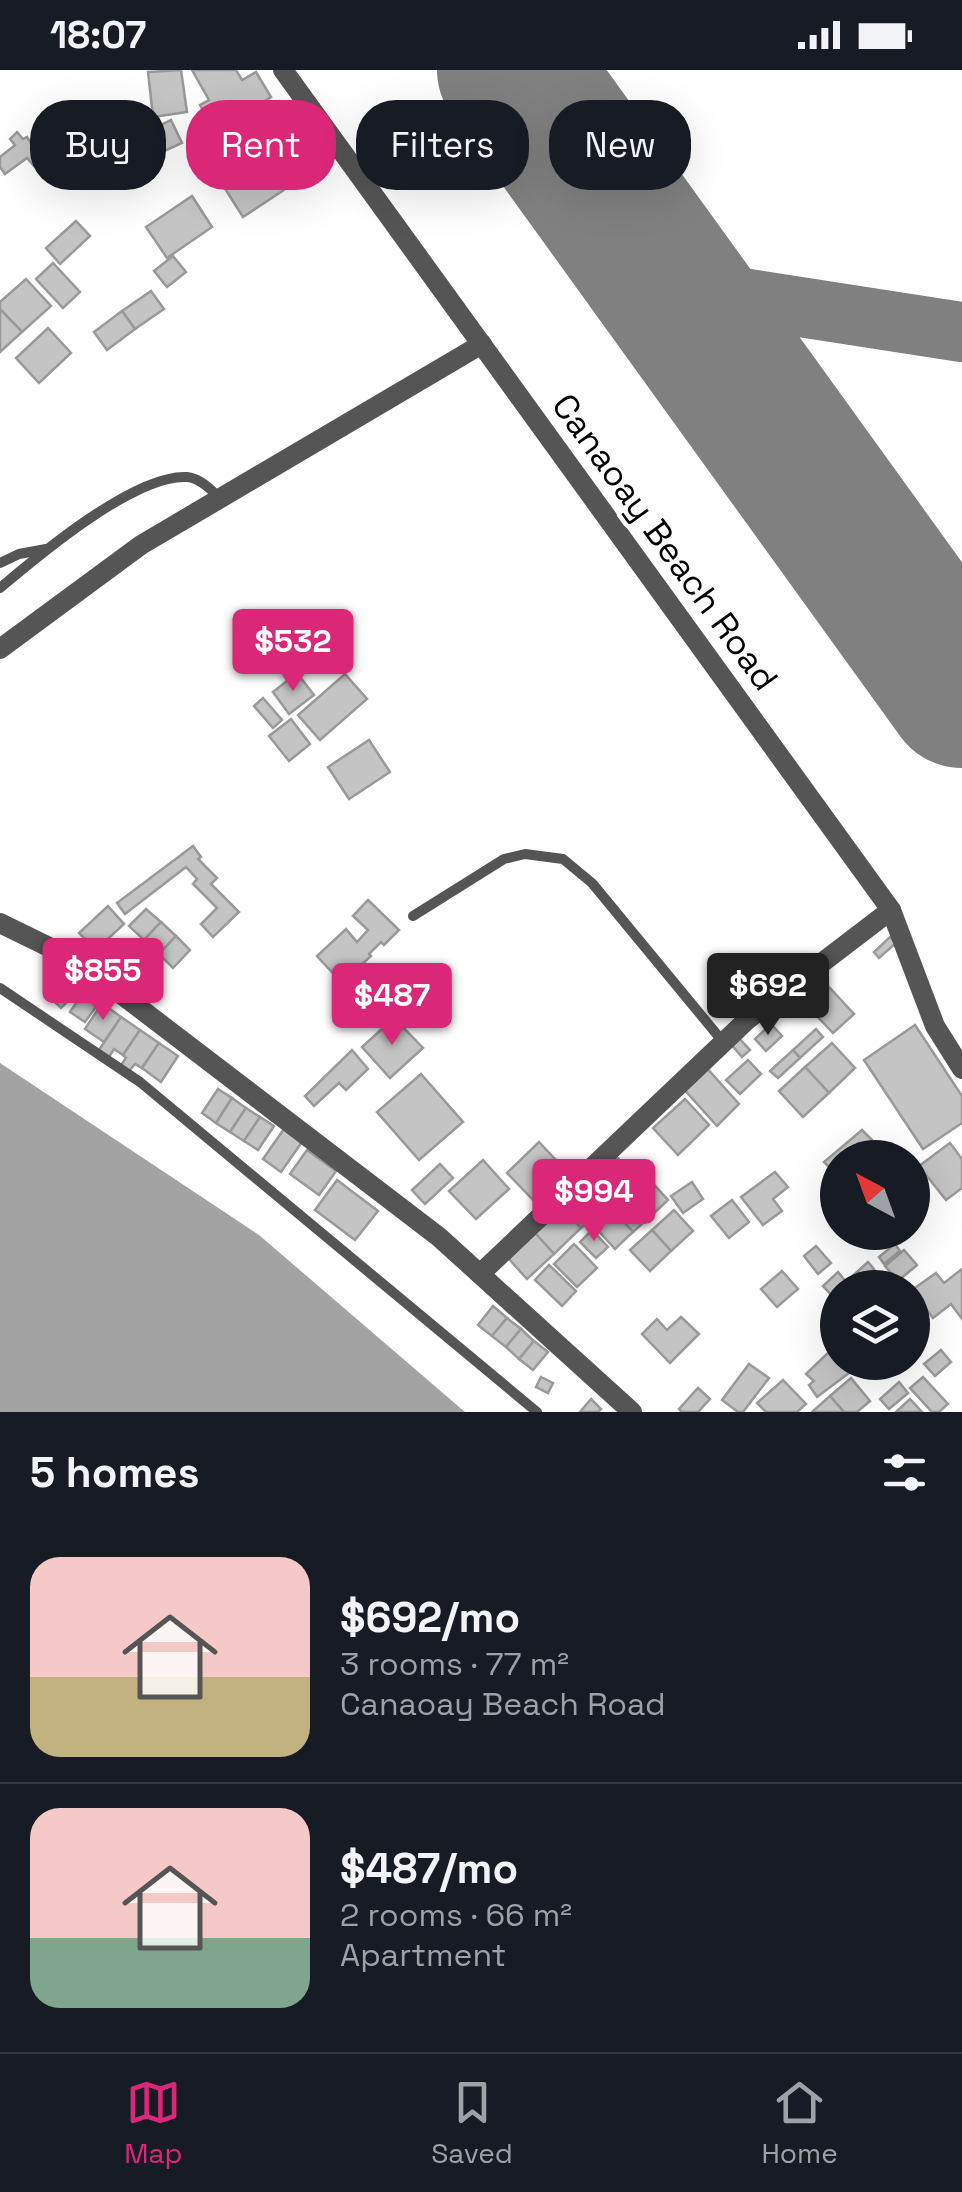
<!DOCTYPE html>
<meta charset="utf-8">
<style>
body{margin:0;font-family:"Space Grotesk",sans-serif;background:#20242c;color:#f1f3f6;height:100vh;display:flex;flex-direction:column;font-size:38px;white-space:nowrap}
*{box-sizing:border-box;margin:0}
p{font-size:32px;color:#9ea1a6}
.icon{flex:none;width:55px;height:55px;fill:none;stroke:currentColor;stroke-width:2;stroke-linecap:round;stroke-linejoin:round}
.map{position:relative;height:1342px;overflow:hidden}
.drawer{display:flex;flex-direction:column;background:#171b24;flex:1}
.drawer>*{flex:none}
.hud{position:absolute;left:30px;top:30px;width:902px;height:90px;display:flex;gap:20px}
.needle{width:65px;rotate:319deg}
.fabs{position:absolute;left:820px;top:1070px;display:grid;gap:20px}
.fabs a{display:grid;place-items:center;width:110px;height:110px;border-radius:50%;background:#171b24;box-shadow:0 10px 40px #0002;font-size:50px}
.price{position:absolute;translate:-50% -85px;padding:0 22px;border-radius:10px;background:#db2777;color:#fff;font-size:32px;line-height:65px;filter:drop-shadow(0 2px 5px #0008)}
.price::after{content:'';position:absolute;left:50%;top:60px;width:30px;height:22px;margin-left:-15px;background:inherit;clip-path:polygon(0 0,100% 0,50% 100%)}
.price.current{background:#222;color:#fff}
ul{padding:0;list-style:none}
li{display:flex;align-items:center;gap:30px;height:250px;padding:0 30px}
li+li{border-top:2px solid #363941}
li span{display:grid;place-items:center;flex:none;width:280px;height:200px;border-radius:30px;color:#555}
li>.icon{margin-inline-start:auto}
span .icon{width:120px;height:120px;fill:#fffc;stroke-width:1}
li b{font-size:42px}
h2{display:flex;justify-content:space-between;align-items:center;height:120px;padding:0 30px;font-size:42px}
.pill{padding:0 35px;border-radius:40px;background:#171b24;box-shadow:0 10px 40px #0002;font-size:35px;line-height:90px}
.pill.current{background:#db2777;color:#fff}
.status{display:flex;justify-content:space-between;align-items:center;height:70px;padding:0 50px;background:#171b24;direction:ltr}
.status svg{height:28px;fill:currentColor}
.tabs{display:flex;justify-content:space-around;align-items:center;height:140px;border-top:2px solid #363941;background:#171b24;font-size:28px;color:#9ea1a6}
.tabs a{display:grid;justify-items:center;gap:5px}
.tabs .current{color:#db2777}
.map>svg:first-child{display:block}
.water{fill:#a3a3a3}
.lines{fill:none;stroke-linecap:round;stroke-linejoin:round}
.taxiway{stroke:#808080;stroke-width:60}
.runway{stroke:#808080;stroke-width:152}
.building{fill:#c4c4c4;stroke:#999;stroke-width:2.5}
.lane{stroke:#555;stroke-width:10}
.street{stroke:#555;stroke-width:20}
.labels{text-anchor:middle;stroke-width:9;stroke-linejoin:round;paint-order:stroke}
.street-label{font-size:35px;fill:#000;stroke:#fff}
</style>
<div class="status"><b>18:07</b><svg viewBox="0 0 49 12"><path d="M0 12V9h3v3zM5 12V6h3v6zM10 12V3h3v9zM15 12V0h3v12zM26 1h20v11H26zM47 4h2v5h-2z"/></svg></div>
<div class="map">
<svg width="962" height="1342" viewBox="0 0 962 1342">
<rect width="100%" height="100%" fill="#fff"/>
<path class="water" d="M0,993L259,1165L465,1342H0Z"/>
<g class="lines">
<g class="taxiway">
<path d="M621,150L674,207L716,224L962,262"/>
<path d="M731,302L713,274L705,253L713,236L739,228"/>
</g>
<path class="runway" d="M513,0L962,622"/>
</g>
<g class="building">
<path d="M181,0L187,42L153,47L148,2Z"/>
<path d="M192,0H236L242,10L256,2L271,27L256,36L260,43L226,61L223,55L214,60L200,35L209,30Z"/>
<path d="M284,34L300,59L258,87L242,62Z"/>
<path d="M70,43L85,66L52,88L37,66Z"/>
<path d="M171,50L182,73L162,82L151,60Z"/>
<path d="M17,62L23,69L27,67L41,90L34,96L27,88L5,104L0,97V87L15,75L10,69Z"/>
<path d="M271,86L290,116L243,147L224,117Z"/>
<path d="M192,126L212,157L167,188L146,157Z"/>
<path d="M76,151L90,166L60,194L46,178Z"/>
<path d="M173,186L186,202L167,217L154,201Z"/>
<path d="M53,193L80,222L63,238L36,209Z"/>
<path d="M26,209L51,236L22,262L0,239V232Z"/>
<path d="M151,221L164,239L135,259L122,241Z"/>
<path d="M0,239L22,262L0,282Z"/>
<path d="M122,241L135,259L107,280L94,262Z"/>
<path d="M48,258L71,283L39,313L16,288Z"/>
<path d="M297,603L314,625L289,644L273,622Z"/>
<path d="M345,604L367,629L320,670L298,645Z"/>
<path d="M263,628L282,650L273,658L254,636Z"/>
<path d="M291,649L310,674L289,691L269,666Z"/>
<path d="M369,670L390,702L349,729L328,697Z"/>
<path d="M193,776L201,787L198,789L217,808L211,814L239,842L213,867L201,854L217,838L193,814L197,809L186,797L125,844L117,833Z"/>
<path d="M368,830L399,860L384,875L381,872L369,884L371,886L342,913L317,886L346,859L357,872L368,860L353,846Z"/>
<path d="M108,836L124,854L96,880L79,863Z"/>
<path d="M146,839L161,852L144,870L129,856Z"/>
<path d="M161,852L176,866L159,884L144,870Z"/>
<path d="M176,866L190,880L173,898L159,884Z"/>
<path d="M890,867L896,873L879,888L874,882Z"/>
<path d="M815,902L854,944L833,963L794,922Z"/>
<path d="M67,911L78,921L61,938L51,928Z"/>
<path d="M83,923L98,934L85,952L70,942Z"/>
<path d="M102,933L121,947L104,972L85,959Z"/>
<path d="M121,947L140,960L123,985L114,979L109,987L99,980Z"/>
<path d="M394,948L423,978L390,1008L362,977Z"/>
<path d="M771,954L782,966L766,981L755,969Z"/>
<path d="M915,955L962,1026V1053L923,1079L864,990Z"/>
<path d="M816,959L823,967L800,988L793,980Z"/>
<path d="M140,960L159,973L142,998L135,994L129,1001L121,995L126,988L123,985Z"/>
<path d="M737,966L750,980L742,987L729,972Z"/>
<path d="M159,973L178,986L161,1012L142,998Z"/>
<path d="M832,973L855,998L829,1023L805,997Z"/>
<path d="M352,980L368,999L346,1020L339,1013L314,1036L305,1026Z"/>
<path d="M793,980L800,988L778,1008L770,1001Z"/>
<path d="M748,990L761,1004L740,1024L726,1010Z"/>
<path d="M705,996L739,1034L717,1056L682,1017Z"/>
<path d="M805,997L829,1023L803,1047L779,1021Z"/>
<path d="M421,1004L463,1052L419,1090L377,1042Z"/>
<path d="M218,1019L232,1028L216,1053L202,1043Z"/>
<path d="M232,1028L246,1038L230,1062L216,1053Z"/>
<path d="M685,1029L709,1055L678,1085L653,1058Z"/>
<path d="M246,1038L260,1047L244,1071L230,1062Z"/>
<path d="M260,1047L274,1056L258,1080L244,1071Z"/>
<path d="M284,1059L302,1072L281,1102L263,1089Z"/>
<path d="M862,1060L875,1073L864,1084L868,1088H838V1106L824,1092Z"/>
<path d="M539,1072L570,1105L538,1135L507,1103Z"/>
<path d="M950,1073L962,1089V1118L946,1130L919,1096Z"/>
<path d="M307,1080L336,1101L319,1125L290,1104Z"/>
<path d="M617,1087L636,1108L609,1133L590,1112Z"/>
<path d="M483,1090L509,1119L476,1149L449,1121Z"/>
<path d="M440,1094L453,1108L425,1134L412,1120Z"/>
<path d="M775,1102L788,1117L773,1129L782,1141L763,1155L741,1127Z"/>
<path d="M648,1108L668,1130L651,1146L630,1124Z"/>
<path d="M337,1110L378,1141L355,1170L315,1140Z"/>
<path d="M590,1112L609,1133L581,1158L562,1138Z"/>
<path d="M692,1112L703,1129L683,1143L671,1126Z"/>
<path d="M630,1124L651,1146L633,1162L613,1140Z"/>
<path d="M732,1130L749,1152L729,1168L711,1146Z"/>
<path d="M562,1138L581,1158L554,1184L535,1163Z"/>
<path d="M613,1140L633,1162L615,1179L595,1157Z"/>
<path d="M674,1140L693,1161L671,1181L652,1160Z"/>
<path d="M592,1160L608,1177L596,1188L580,1172Z"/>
<path d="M652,1160L671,1181L650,1201L630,1180Z"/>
<path d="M535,1163L554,1184L527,1209L508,1188Z"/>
<path d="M574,1174L597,1198L577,1217L554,1194Z"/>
<path d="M895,1174L900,1181L884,1194L879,1187Z"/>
<path d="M816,1176L831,1193L818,1204L804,1186Z"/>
<path d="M904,1180L917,1195L898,1211L885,1196Z"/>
<path d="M868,1192L874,1199L855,1215L849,1209Z"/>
<path d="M549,1195L576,1221L562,1236L535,1210Z"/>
<path d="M962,1199V1249L951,1234L933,1248L912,1220L936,1203L944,1213Z"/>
<path d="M782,1201L798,1219L777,1237L761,1219Z"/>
<path d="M838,1202L851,1218H838V1232L823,1216Z"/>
<path d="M493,1236L507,1248L492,1266L478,1255Z"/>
<path d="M681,1247L699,1264L670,1293L642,1264L657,1249L667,1260Z"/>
<path d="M507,1248L521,1259L506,1277L492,1266Z"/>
<path d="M521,1259L534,1271L519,1289L506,1277Z"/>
<path d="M534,1271L548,1282L533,1300L519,1289Z"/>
<path d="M831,1280L838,1287V1292H853L857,1297L817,1327L809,1315L814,1311L806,1304Z"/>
<path d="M941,1280L951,1292L935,1306L924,1294Z"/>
<path d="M749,1294L769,1308L743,1342H738L722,1330Z"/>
<path d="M541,1307L553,1313L548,1323L536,1317Z"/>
<path d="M923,1307L948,1334L939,1342H932L910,1318Z"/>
<path d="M851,1308L870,1331L857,1342H844L830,1326Z"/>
<path d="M783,1310L806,1334L797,1342H766L757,1333Z"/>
<path d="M899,1312L908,1323L889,1339L880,1329Z"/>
<path d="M698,1318L710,1329L698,1342H682L679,1339Z"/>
<path d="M830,1326L844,1342H812Z"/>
<path d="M591,1329L601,1339L598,1342H580Z"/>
<path d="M910,1329L922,1342H896Z"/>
</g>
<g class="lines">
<g class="lane">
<path d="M0,493L19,484L46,479"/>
<path d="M0,518C39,485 135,404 187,407C200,408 211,419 219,428"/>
<path d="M413,846L504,789L525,784L563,789L592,813L724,973"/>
<path d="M0,918L140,1012L537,1342"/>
</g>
<g class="street">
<path d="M283,0L891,840L935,956L962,999"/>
<path d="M0,579L141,475L482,274"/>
<path d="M0,853L49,877L104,911L439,1167L632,1342"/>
<path d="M480,1204L747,950L891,840"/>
</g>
</g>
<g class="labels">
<g class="street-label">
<text transform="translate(665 472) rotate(54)" y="12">Canaoay Beach Road</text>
</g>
</g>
</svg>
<div class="fabs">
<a><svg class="needle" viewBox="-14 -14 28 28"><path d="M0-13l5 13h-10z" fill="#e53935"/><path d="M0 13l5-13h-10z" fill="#9ea1a6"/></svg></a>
<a><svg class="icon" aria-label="layers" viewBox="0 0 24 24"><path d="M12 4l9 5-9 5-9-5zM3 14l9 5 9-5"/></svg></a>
</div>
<b class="price" style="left:293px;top:624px">$532</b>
<b class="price" style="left:103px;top:953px">$855</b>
<b class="price current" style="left:768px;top:968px">$692</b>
<b class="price" style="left:392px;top:978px">$487</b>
<b class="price" style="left:594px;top:1174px">$994</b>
<div class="hud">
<a class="pill">Buy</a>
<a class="pill current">Rent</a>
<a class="pill">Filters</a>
<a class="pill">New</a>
</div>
</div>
<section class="drawer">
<h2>5 homes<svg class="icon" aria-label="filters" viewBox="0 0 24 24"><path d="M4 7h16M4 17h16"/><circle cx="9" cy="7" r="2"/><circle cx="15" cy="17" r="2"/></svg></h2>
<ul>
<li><span style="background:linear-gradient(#f6c9c9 60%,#c2b280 0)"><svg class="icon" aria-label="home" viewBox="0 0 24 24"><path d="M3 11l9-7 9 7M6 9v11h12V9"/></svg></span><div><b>$692/mo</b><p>3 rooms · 77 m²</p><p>Canaoay Beach Road</p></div></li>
<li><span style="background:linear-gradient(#f6c9c9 65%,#7fa58c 0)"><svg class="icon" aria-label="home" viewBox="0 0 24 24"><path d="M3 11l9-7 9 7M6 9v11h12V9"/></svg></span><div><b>$487/mo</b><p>2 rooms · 66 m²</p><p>Apartment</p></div></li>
</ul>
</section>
<nav class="tabs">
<a class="current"><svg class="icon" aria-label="map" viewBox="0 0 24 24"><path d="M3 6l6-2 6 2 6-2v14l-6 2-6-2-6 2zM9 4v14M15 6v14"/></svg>Map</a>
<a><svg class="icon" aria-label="saved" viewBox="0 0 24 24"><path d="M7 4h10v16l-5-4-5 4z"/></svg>Saved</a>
<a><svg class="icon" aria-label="home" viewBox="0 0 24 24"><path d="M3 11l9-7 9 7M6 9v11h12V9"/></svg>Home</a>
</nav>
